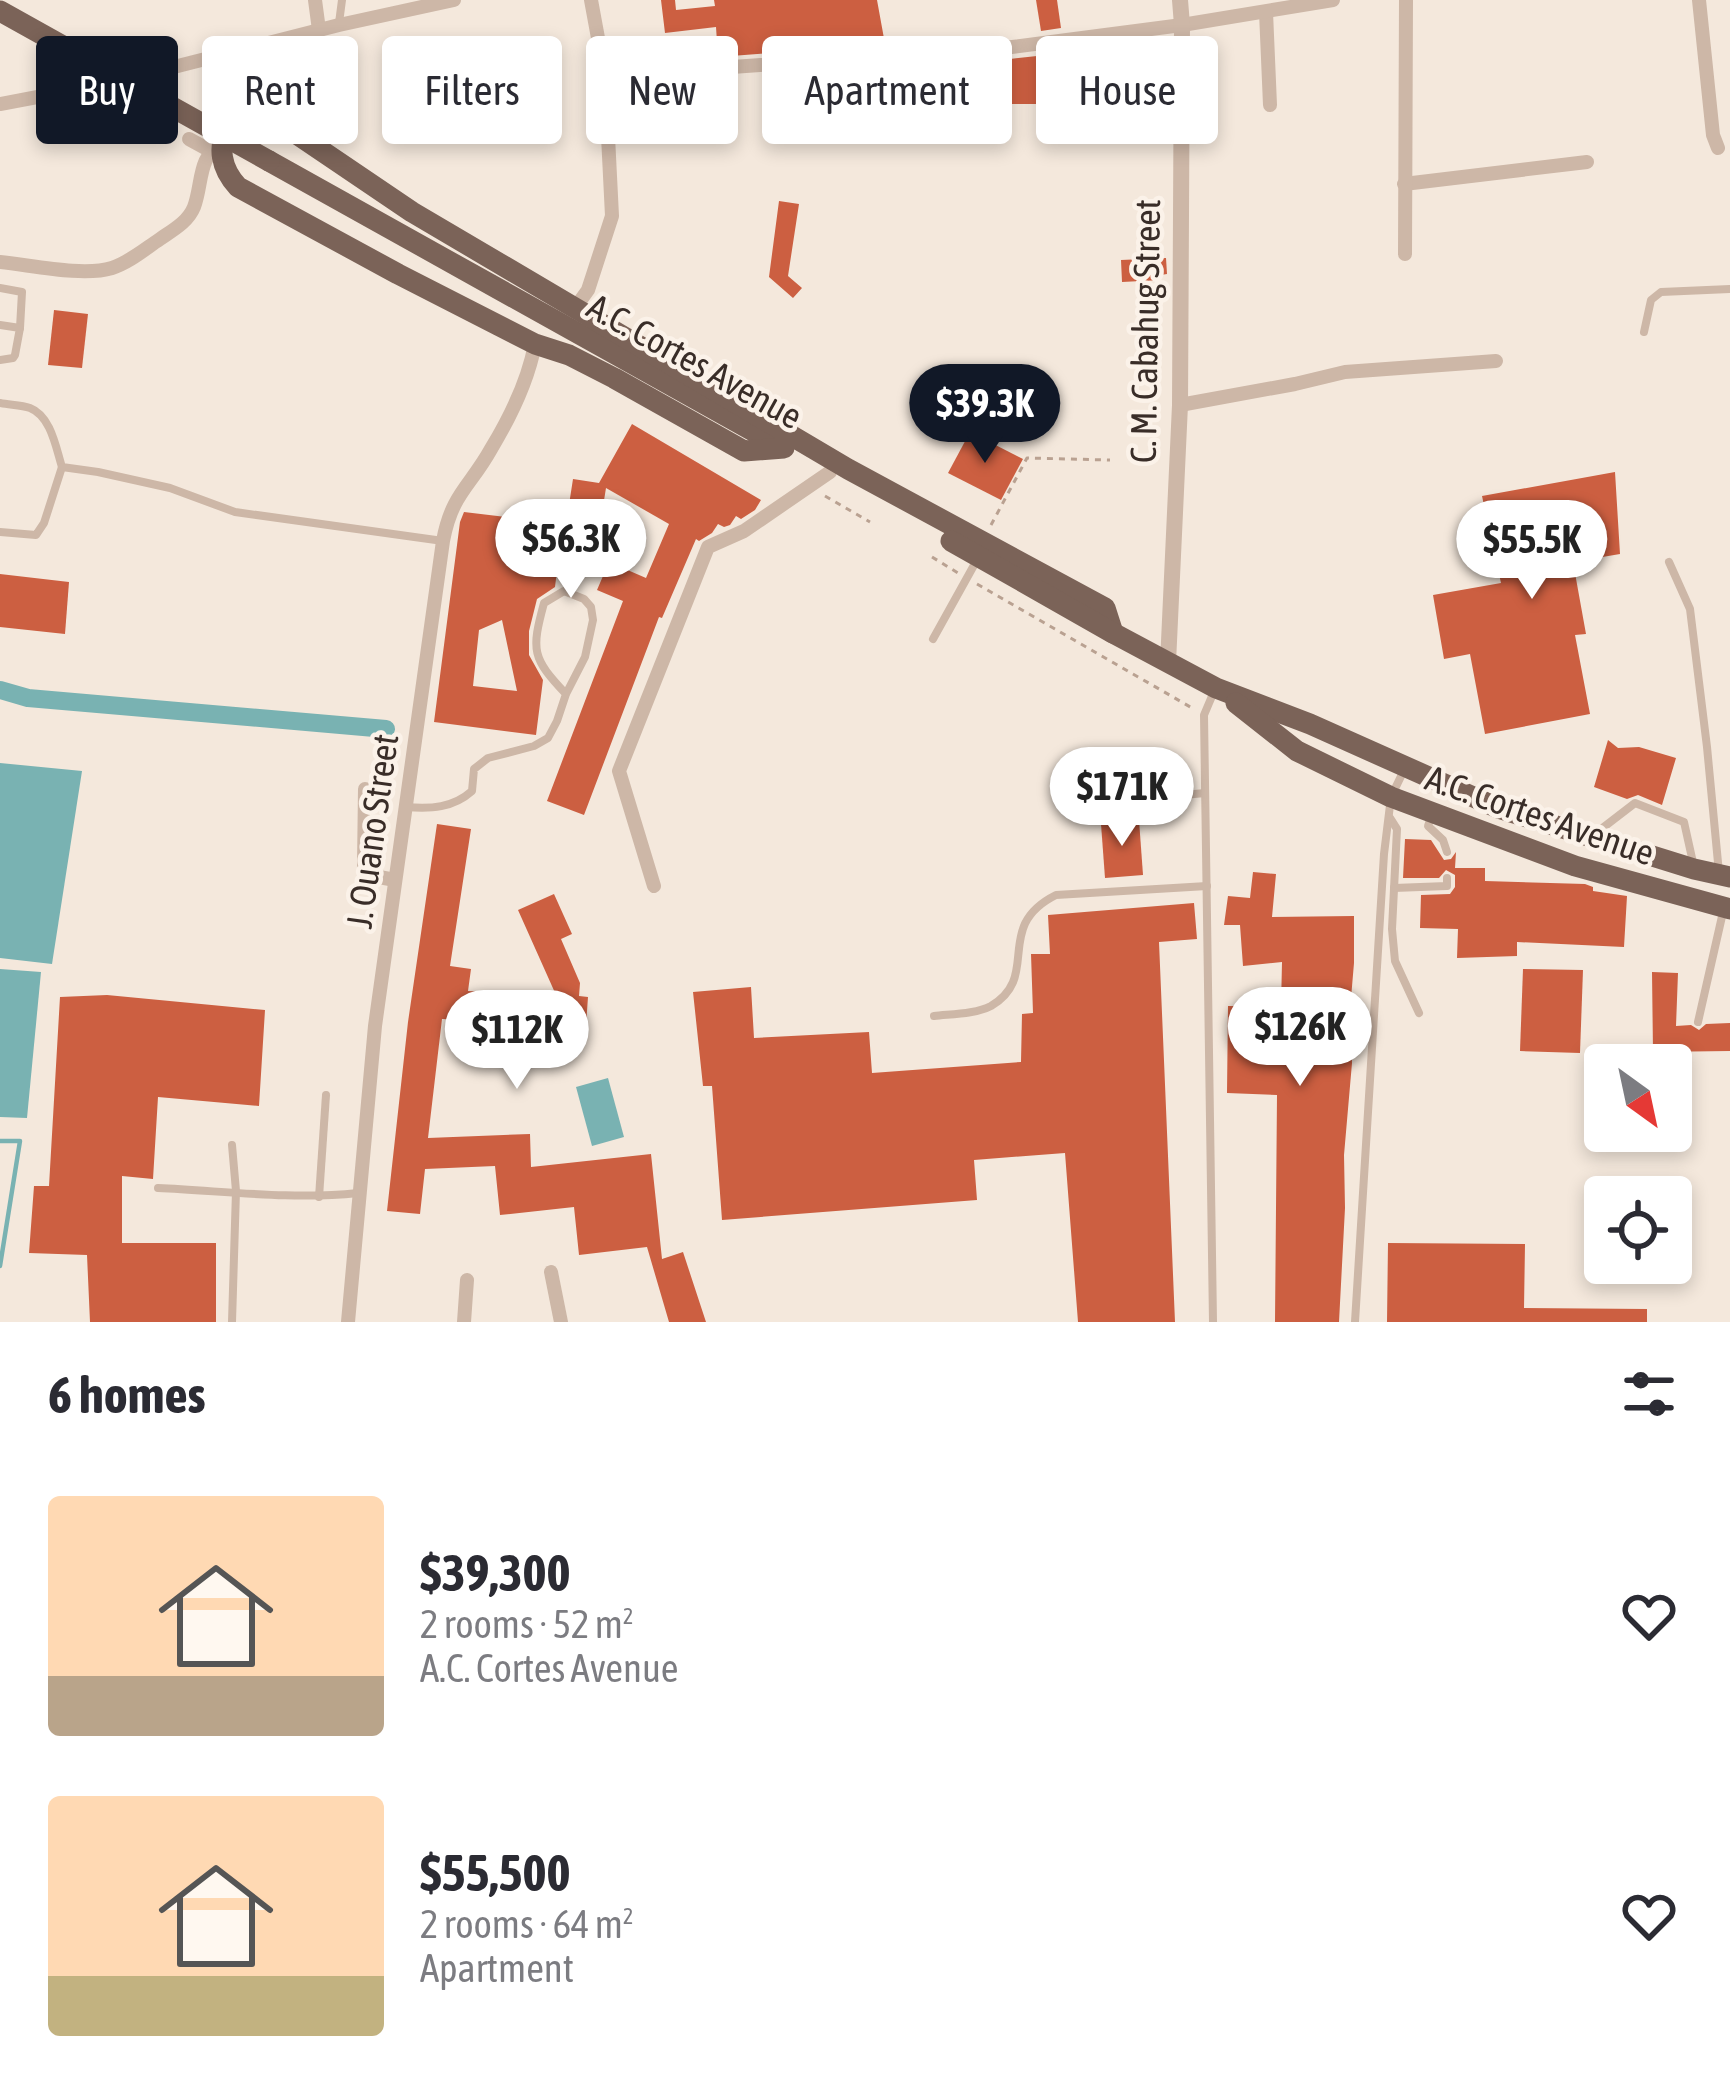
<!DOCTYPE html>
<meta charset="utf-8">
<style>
body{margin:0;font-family:"Asap Condensed",sans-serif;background:#f2f2f3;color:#2b2b33;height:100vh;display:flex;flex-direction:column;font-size:45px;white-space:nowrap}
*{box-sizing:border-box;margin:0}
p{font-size:39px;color:#7c7c81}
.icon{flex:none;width:66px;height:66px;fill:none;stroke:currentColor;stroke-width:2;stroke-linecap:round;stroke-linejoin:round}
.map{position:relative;height:1322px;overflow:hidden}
.details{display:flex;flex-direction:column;background:#fff;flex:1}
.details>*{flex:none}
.hud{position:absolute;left:36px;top:36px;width:1659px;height:108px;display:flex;gap:24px}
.needle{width:78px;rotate:147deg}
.controls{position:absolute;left:1584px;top:1044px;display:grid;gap:24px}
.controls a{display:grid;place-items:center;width:108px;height:108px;border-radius:12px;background:#fff;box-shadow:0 6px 18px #0003;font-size:60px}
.price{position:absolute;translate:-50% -102px;padding:0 27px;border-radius:42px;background:#fff;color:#222;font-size:39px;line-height:78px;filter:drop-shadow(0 3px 6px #0008)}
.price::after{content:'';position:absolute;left:50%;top:72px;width:36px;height:27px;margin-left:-18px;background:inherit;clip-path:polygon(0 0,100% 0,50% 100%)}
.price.on{background:#111827;color:#fff}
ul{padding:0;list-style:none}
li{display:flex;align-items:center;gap:36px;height:300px;padding:0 48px}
li span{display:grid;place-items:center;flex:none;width:336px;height:240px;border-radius:12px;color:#555}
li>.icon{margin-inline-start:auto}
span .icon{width:144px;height:144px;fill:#fffc;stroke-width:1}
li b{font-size:51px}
h2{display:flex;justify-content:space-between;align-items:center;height:144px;padding:0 48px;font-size:51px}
.chip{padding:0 42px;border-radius:12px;background:#fff;box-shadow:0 6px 18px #0003;font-size:42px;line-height:108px}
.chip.on{background:#111827;color:#fff}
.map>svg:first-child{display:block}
.water{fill:#79b2b2}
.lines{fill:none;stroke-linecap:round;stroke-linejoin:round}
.stream{stroke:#79b2b2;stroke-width:4.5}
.canal{stroke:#79b2b2;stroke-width:18}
.building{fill:#cc5f41;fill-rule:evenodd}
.minor-tunnel{stroke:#cfc3b8;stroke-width:14;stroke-dasharray:14 7;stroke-linecap:butt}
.path{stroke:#b9a191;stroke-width:3;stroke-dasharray:6 6;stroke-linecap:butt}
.service{stroke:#cdb7a7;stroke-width:8}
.minor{stroke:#cdb7a7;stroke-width:14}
.tertiary{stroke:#cdb7a7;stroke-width:16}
.primary{stroke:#7b6358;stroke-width:21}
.primary-bridge{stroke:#7b6358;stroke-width:21}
.labels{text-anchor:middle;stroke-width:9;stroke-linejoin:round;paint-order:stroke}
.street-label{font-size:36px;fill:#392d28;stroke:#fbf2e9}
</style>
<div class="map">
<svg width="1730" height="1322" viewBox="0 0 1730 1322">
<rect width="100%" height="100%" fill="#f4e8dc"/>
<g class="water">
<path d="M0,763L82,771L52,964L0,958Z"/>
<path d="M0,969L41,972L27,1118L0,1117Z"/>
<path d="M608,1078L624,1137L592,1146L576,1087Z"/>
</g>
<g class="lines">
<path class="stream" d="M0,1141H20L0,1266"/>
<path class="canal" d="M0,690L28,698L386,729"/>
</g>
<g class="building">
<path d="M661,0H675L676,10L715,6L714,0H877L885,44L718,57L716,27L665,33Z"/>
<path d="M1036,0H1057L1061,28L1041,31Z"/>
<path d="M1037,56L1036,104H1009L1010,59Z"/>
<path d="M779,201L799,204L788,276L802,288L793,298L769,277Z"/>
<path d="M1166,258L1167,274L1161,275V280L1122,282L1121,260Z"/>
<path d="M54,310L88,314L82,368L48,365Z"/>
<path d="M632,424L761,500L755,510L741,519L736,516L730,525L724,527L718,524L712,533L699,541L696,539L662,618L659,617L584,815L547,801L623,601L597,590L609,562L646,578L669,524L606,488L597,544L561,538L555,587L537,599L529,631V655L543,680L536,735L434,722L460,522L464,512L566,524L573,479L599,483ZM502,620L517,691L473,686L479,630Z"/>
<path d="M970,432L1023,459L1001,500L948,473Z"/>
<path d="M1615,472L1620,554L1573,562L1586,634L1575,635L1590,714L1485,734L1470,654L1444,659L1433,595L1501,583L1482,496Z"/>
<path d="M0,574L69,582L65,634L0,627Z"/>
<path d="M1608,740L1618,748L1639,747L1676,758L1662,805L1638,795L1627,799L1594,787Z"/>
<path d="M1139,820L1143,875L1105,878L1101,824Z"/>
<path d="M437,824L471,829L450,966L471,969L468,991L556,995L518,910L554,894L572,934L561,939L580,983L579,996L588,997L586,1025L442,1019L428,1138L530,1134L531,1167L651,1154L662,1259L683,1252L706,1322H669L647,1247L579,1255L574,1207L500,1215L495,1166L425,1169L420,1214L387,1211L408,1022Z"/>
<path d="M1405,839L1431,840L1444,860L1451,859L1456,852L1455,868H1485V881L1585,884L1593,887V891L1627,896L1624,947L1517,942V956L1457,958L1458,929L1420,928L1421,895L1450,894L1455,887V875L1446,870L1439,878H1403Z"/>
<path d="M1253,872L1276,874L1272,917L1354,916V963L1350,1010L1352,1063L1344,1155L1345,1208L1339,1322H1275L1277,1095L1227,1093L1228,1006L1281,1007L1282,962L1243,966L1240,925H1224L1228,896L1250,898Z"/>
<path d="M1194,903L1197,939L1159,942L1175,1322H1078L1065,1153L974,1160L977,1200L722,1220L712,1086H703L693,992L751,987L754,1038L869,1032L872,1073L1021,1062L1022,1014L1033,1013L1031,954H1050L1048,915Z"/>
<path d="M1523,969L1583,970L1580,1053L1520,1051Z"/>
<path d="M1652,972L1678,973L1676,1026L1691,1025L1699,1030L1706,1024L1730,1023V1051L1653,1052Z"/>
<path d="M107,995L265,1010L259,1106L158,1097L153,1179L122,1176V1243H216V1322H90L87,1255L29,1253L34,1186H49L60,997Z"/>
<path d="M1388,1243L1525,1244L1524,1308L1647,1309V1322H1387Z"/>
</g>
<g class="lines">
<path class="minor-tunnel" d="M95,86L166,69"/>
<g class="path">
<path d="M825,496L870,522"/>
<path d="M991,525L1027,458L1110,460"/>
<path d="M932,557L958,573"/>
<path d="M977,584L1192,708"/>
</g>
<g class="service">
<path d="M339,23L342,0"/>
<path d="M0,288L22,292L20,328"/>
<path d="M0,325L20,328L15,355L13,358L0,360"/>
<path d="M1644,332L1651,300L1661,292L1730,289"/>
<path d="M0,403C9,405 21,405 30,408C51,416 56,448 62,467L98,472L170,488L235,512L443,541"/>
<path d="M0,532L36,535L44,523L62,467"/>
<path d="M1669,562L1690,609L1707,747L1719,873"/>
<path d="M933,639L978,558"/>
<path d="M1099,803L1205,793"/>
<path d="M406,807C431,809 453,808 472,791L474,769L488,758L534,746L548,738L557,721L566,694L585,657L593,620L591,607L584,599L564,591L544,603C531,651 532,658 566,694"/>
<path d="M1432,814L1428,826L1443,840L1447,852"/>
<path d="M1390,818L1397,829L1392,929L1395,961L1419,1013"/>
<path d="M1596,833L1635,803L1684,822L1694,867"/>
<path d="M1394,888L1447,886V878"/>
<path d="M934,1016C951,1014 976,1014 991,1006C1042,976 992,927 1056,895L1207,886"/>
<path d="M1698,1022L1723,912"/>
<path d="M232,1145L236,1191L232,1322"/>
<path d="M158,1188C225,1191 291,1200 358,1193"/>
<path d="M319,1197L326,1095"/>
<path d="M1213,1322L1204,715L1215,689"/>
<path d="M1355,1322L1384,854L1391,797L1404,770"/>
</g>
<g class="minor">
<path d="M315,0L319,30"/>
<path d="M1699,0L1713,135L1718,148"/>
<path d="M1266,12L1270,105"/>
<path d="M166,69L339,25L454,0"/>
<path d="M605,76L1004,48L1182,25L1333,0"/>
<path d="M0,104L95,86"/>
<path d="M189,139L211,151"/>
<path d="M1404,184L1587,162"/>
<path d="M1405,254L1406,0"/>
<path d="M0,262C31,265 83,277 112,268C130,262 145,249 160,239C173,230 188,222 194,207C203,183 197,157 223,142"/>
<path d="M575,308L588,290L612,216L605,76L591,0"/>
<path d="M1180,405L1295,384L1345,372L1496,361"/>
<path d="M365,789L364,865L379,877L395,880"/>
<path d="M654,886L619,771L708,547L744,531L830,472"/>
<path d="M551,1272L561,1322"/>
<path d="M348,1322L375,1026L443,541C452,493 470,487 491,449C511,416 528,381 535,344"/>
<path d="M464,1322L467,1280"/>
</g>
<path class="tertiary" d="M1168,663L1180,405L1182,25L1180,0"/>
<g class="primary">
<path d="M269,161L782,447"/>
<path d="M784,448L744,451L614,378L569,355L535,344L398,274L238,187C202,149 231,98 282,124L412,212L575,308L848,469L1105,608L1113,633"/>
<path d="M951,541L1113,633L1216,688L1310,724L1498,808L1694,869L1730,877"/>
<path d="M1236,703L1297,751L1391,797L1575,866L1730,909"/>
</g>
<path class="primary-bridge" d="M0,11L269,161"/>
</g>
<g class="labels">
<g class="street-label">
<text transform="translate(1145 331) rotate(-89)" y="13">C. M. Cabahug Street</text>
<text transform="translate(695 361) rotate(29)" y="13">A.C. Cortes Avenue</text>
<text transform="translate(1540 815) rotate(19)" y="13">A.C. Cortes Avenue</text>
<text transform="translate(372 831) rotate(-82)" y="13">J. Ouano Street</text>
</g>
</g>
</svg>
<div class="controls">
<a><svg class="needle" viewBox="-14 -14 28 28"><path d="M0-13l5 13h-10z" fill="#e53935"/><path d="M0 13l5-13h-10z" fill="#7c7c81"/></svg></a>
<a><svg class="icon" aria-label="locate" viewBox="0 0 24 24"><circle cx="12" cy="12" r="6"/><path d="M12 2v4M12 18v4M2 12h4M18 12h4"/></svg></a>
</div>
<b class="price on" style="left:985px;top:466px">$39.3K</b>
<b class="price" style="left:571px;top:601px">$56.3K</b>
<b class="price" style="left:1532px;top:602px">$55.5K</b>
<b class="price" style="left:1122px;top:849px">$171K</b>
<b class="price" style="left:1300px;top:1089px">$126K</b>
<b class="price" style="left:517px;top:1092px">$112K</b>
<div class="hud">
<a class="chip on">Buy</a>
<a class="chip">Rent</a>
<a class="chip">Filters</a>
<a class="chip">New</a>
<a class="chip">Apartment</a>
<a class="chip">House</a>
</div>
</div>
<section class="details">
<h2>6 homes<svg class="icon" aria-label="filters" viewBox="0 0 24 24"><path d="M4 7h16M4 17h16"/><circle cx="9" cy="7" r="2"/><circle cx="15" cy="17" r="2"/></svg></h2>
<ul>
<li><span style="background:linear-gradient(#ffd9b3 75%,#b9a48a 0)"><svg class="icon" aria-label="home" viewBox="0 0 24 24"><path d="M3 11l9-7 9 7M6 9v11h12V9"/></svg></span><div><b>$39,300</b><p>2 rooms · 52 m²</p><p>A.C. Cortes Avenue</p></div><svg class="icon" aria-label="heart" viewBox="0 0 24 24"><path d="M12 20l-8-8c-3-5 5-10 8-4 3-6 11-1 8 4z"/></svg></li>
<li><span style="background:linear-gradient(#ffd9b3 75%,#c2b280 0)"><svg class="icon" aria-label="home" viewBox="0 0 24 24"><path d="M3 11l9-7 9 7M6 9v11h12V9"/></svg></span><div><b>$55,500</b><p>2 rooms · 64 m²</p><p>Apartment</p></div><svg class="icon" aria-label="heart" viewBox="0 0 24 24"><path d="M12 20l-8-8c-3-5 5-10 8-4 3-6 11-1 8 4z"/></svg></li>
</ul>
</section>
